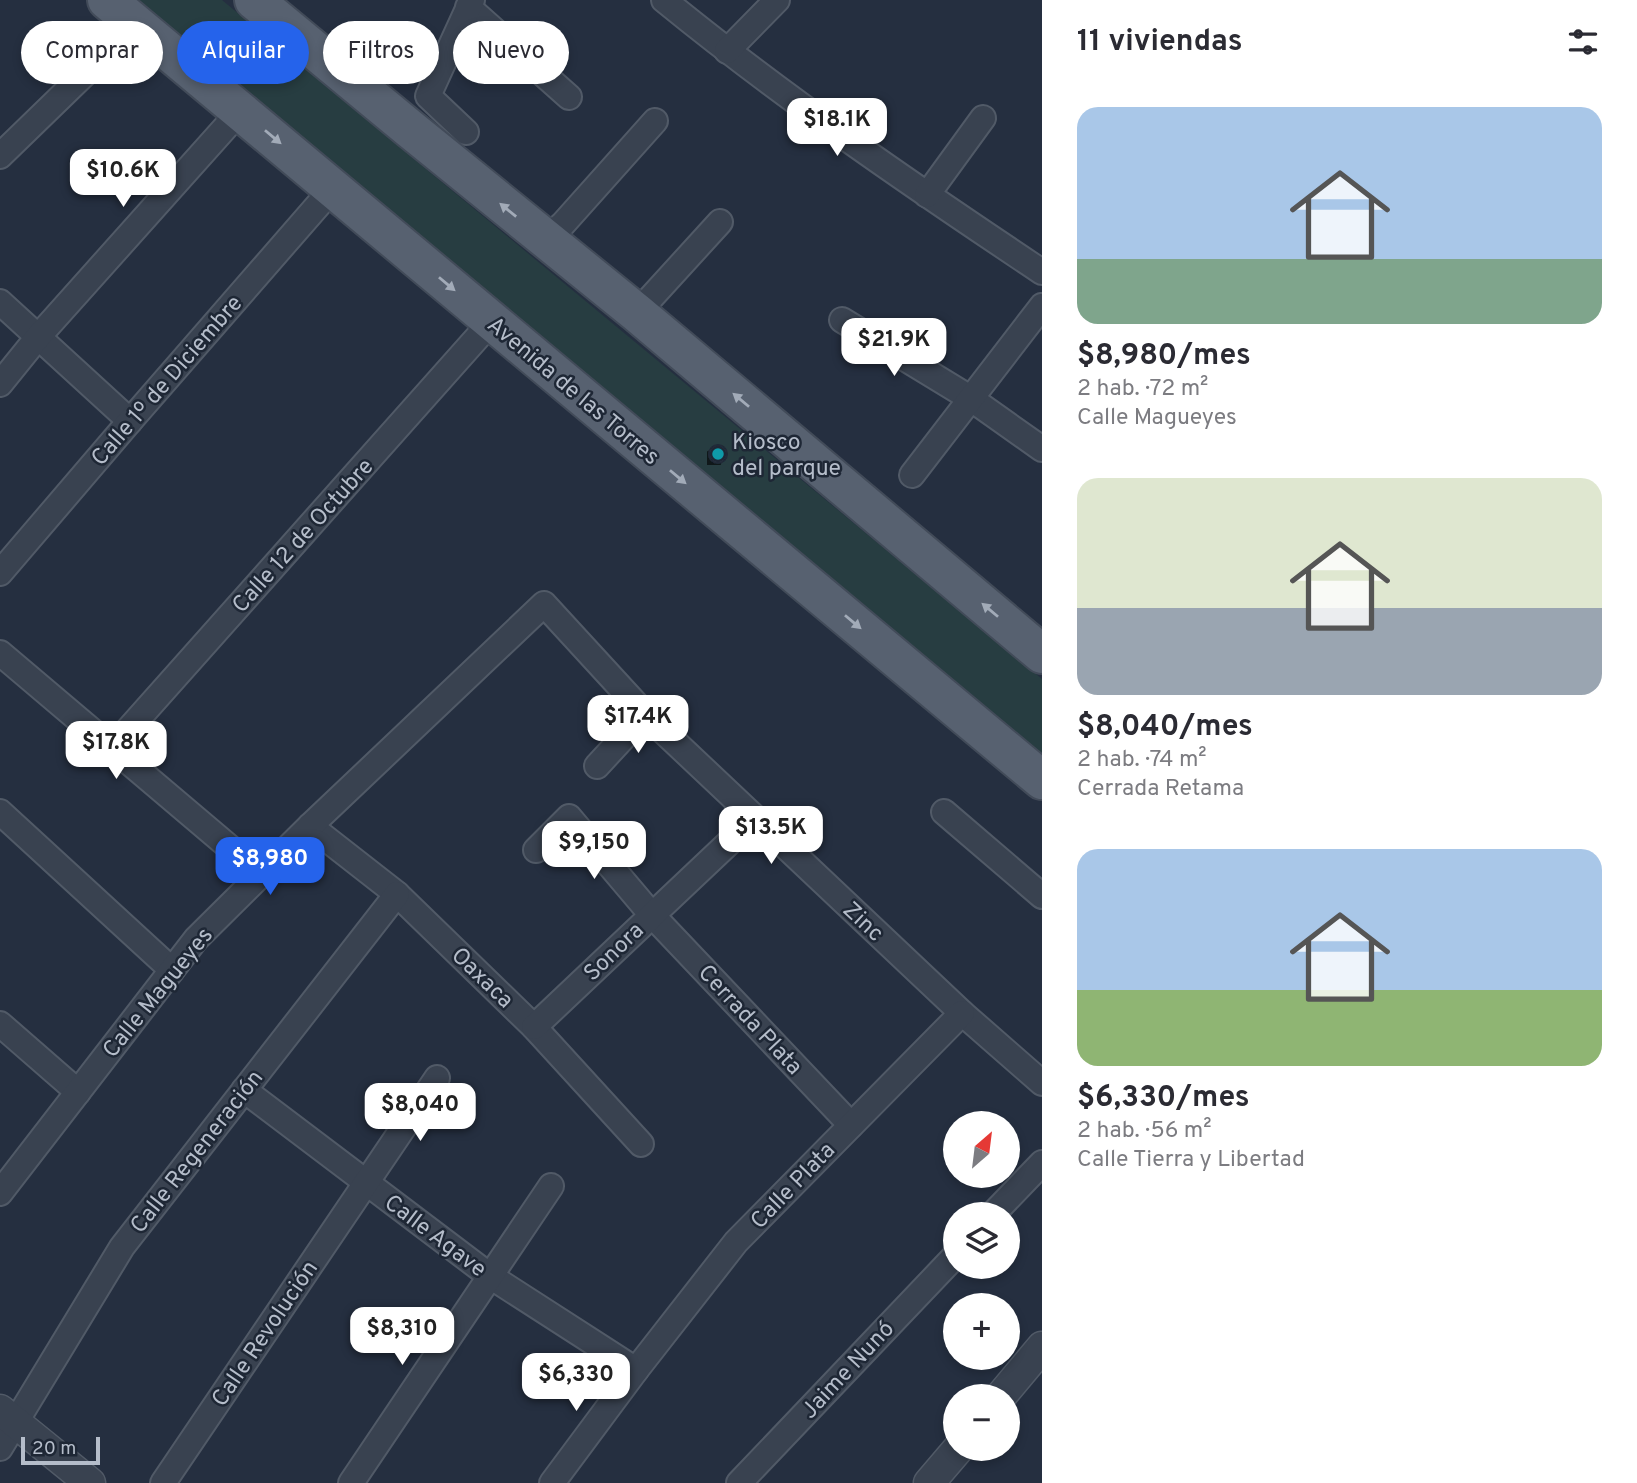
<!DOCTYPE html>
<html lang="es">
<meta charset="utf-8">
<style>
body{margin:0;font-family:Overpass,sans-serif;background:#f2f2f3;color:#2b2b33;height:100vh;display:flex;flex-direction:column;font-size:26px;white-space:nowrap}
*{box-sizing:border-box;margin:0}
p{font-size:23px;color:#7c7c81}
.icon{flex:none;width:38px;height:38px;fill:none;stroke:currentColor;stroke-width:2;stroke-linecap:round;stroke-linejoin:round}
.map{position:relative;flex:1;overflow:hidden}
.drawer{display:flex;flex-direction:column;background:#fff;width:595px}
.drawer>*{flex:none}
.banner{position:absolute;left:21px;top:21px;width:665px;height:63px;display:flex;gap:14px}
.needle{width:46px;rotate:28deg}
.controls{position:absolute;left:943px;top:1111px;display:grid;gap:14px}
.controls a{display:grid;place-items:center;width:77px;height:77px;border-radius:50%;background:#fff;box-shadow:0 4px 10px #0003;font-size:35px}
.scale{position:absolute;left:21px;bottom:18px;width:79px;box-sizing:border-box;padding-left:7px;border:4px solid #b5bdca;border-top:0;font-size:19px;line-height:24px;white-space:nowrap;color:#b5bdca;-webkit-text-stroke:5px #1e2735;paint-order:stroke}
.price{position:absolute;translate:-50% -60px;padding:0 16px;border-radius:14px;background:#fff;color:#222;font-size:23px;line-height:46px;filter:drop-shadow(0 2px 4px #0008)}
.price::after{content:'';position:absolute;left:50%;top:42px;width:21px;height:16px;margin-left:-10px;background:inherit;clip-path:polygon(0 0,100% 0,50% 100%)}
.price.selected{background:#2563eb;color:#fff}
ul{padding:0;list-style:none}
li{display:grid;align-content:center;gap:14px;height:371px;padding:0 35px}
li span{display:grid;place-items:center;height:217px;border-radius:21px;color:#555}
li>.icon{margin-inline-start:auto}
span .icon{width:126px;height:126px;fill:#fffc;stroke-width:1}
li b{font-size:30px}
h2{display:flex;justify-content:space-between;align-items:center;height:84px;padding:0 35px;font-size:30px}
.pill{padding:0 24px;border-radius:32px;background:#fff;box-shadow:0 4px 10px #0003;font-size:24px;line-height:63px}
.pill.selected{background:#2563eb;color:#fff}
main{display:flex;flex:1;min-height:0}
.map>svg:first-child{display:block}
.green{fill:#273d41}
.building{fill:#465164;stroke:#202937;stroke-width:2;filter:url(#shadow)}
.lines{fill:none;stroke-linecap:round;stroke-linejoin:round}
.minor-casing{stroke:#515a67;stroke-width:28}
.tertiary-casing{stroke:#515a67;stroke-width:33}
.primary-casing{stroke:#424b59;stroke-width:42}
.minor{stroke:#394250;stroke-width:24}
.tertiary{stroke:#394250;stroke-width:30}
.primary{stroke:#576170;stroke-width:38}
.oneway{fill:#a2abb8}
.culture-dot{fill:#0f9aa8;stroke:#1e2735;stroke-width:2.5}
.labels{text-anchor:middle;stroke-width:5;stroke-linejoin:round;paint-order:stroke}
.street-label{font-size:23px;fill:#b5bdca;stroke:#1e2735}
.poi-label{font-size:23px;fill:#b5bdca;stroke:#1e2735;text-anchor:start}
</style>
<main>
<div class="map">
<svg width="1042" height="1483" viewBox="0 0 1042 1483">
<defs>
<filter id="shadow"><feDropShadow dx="-6" dy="6" stdDeviation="0" flood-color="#0009"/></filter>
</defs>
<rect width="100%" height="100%" fill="#252f40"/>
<path class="green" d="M120,0H222L1042,679V770Z"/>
<circle class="building" cx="718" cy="454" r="9"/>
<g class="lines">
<g class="minor-casing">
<g id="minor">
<path d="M664,0C784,98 913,186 1042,272"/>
<path d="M468,7L569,97"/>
<path d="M727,51L777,0"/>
<path d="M466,132L428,96L472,0"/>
<path d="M0,156L136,24"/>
<path d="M927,195L983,118"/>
<path d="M545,240L563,224L655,121"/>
<path d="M0,302L130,421"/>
<path d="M637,313L720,222"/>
<path d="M842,320L970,398L1042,449"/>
<path d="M0,384L38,337L241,110"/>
<path d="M912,475L1042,306"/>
<path d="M0,573L130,421L333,188"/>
<path d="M0,653L261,874"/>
<path d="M112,748L492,321"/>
<path d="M597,766L645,714"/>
<path d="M0,812L172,970"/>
<path d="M944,812L1042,896"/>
<path d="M310,826L397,894L534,1027L641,1144"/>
<path d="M536,850L569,817L651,914L851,1125"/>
<path d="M0,1024L78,1092"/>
<path d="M534,1027L754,819"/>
<path d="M244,1090L490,1276L636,1370"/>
<path d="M0,1193L196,939L310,826L544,604L645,714L962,1013L1042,1083"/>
<path d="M993,1214L1042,1163"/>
<path d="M0,1448L122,1247L397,894"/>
<path d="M163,1483L437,1078"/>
<path d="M351,1483L551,1186"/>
<path d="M552,1483L636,1370L736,1242L962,1013"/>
<path d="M739,1483L956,1255"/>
</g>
</g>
<g class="tertiary-casing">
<g id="tertiary">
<path d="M1001,1396L1042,1347"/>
<path d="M0,1410L90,1483"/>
<path d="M929,1483L958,1449"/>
</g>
</g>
<g class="primary-casing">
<g id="primary">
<path d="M107,0L1042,780"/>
<path d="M254,0L410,129L637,313L1042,654"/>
</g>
</g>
<use href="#minor" class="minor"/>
<use href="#tertiary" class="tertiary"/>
<use href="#primary" class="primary"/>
</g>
<defs><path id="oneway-solid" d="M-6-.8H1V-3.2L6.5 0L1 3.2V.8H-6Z" transform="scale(1.75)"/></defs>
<g class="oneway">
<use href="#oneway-solid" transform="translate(273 137) rotate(40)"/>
<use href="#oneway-solid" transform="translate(508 210) rotate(-141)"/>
<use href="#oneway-solid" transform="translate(447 284) rotate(40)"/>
<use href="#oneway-solid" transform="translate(741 400) rotate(-140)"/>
<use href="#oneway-solid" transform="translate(678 477) rotate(40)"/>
<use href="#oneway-solid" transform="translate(990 610) rotate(-140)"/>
<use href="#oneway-solid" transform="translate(853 622) rotate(40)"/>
</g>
<circle class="culture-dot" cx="718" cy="454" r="7"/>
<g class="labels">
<g class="street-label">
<text transform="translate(166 380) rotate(-49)" y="8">Calle 1º de Diciembre</text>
<text transform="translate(574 390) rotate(40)" y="8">Avenida de las Torres</text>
<text transform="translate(302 535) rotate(-48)" y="8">Calle 12 de Octubre</text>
<text transform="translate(864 921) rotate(43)" y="8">Zinc</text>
<text transform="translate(613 951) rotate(-44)" y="8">Sonora</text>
<text transform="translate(483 977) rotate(44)" y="8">Oaxaca</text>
<text transform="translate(157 992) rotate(-51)" y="8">Calle Magueyes</text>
<text transform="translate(751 1019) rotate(47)" y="8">Cerrada Plata</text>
<text transform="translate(196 1151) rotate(-52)" y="8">Calle Regeneración</text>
<text transform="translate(792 1185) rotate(-46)" y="8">Calle Plata</text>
<text transform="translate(436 1235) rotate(37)" y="8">Calle Agave</text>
<text transform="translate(264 1333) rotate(-56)" y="8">Calle Revolución</text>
<text transform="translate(847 1369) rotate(-47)" y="8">Jaime Nunó</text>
</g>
<g class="poi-label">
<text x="732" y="449">Kiosco<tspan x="732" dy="26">del parque</tspan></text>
</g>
</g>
</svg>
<div class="controls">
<a><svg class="needle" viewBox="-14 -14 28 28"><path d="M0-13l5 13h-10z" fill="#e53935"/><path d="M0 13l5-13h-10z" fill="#7c7c81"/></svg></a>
<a><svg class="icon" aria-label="layers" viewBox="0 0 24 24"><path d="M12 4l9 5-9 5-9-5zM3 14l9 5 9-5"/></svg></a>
<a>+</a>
<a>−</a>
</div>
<div class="scale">20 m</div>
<b class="price" style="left:837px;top:158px">$18.1K</b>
<b class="price" style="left:123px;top:209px">$10.6K</b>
<b class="price" style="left:894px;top:378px">$21.9K</b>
<b class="price" style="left:638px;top:755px">$17.4K</b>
<b class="price" style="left:116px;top:781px">$17.8K</b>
<b class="price" style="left:771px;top:866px">$13.5K</b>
<b class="price" style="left:594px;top:881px">$9,150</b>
<b class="price selected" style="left:270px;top:897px">$8,980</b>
<b class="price" style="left:420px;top:1143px">$8,040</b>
<b class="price" style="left:402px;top:1367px">$8,310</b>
<b class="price" style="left:576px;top:1413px">$6,330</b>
<div class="banner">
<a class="pill">Comprar</a>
<a class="pill selected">Alquilar</a>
<a class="pill">Filtros</a>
<a class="pill">Nuevo</a>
</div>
</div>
<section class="drawer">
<h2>11 viviendas<svg class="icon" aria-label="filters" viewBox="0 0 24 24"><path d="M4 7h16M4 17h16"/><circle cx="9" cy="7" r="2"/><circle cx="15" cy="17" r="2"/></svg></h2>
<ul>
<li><span style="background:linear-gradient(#a9c7e8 70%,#7fa58c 0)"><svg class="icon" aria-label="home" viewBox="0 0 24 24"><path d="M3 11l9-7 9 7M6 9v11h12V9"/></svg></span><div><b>$8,980/mes</b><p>2 hab. · 72 m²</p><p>Calle Magueyes</p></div></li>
<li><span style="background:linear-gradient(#dfe7d0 60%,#9aa5b1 0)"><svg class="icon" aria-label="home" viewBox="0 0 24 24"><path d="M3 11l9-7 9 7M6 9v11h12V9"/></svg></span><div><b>$8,040/mes</b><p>2 hab. · 74 m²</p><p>Cerrada Retama</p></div></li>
<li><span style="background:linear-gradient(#a9c7e8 65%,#8fb573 0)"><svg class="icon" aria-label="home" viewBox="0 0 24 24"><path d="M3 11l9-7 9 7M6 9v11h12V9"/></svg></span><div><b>$6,330/mes</b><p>2 hab. · 56 m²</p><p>Calle Tierra y Libertad</p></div></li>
</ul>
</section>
</main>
